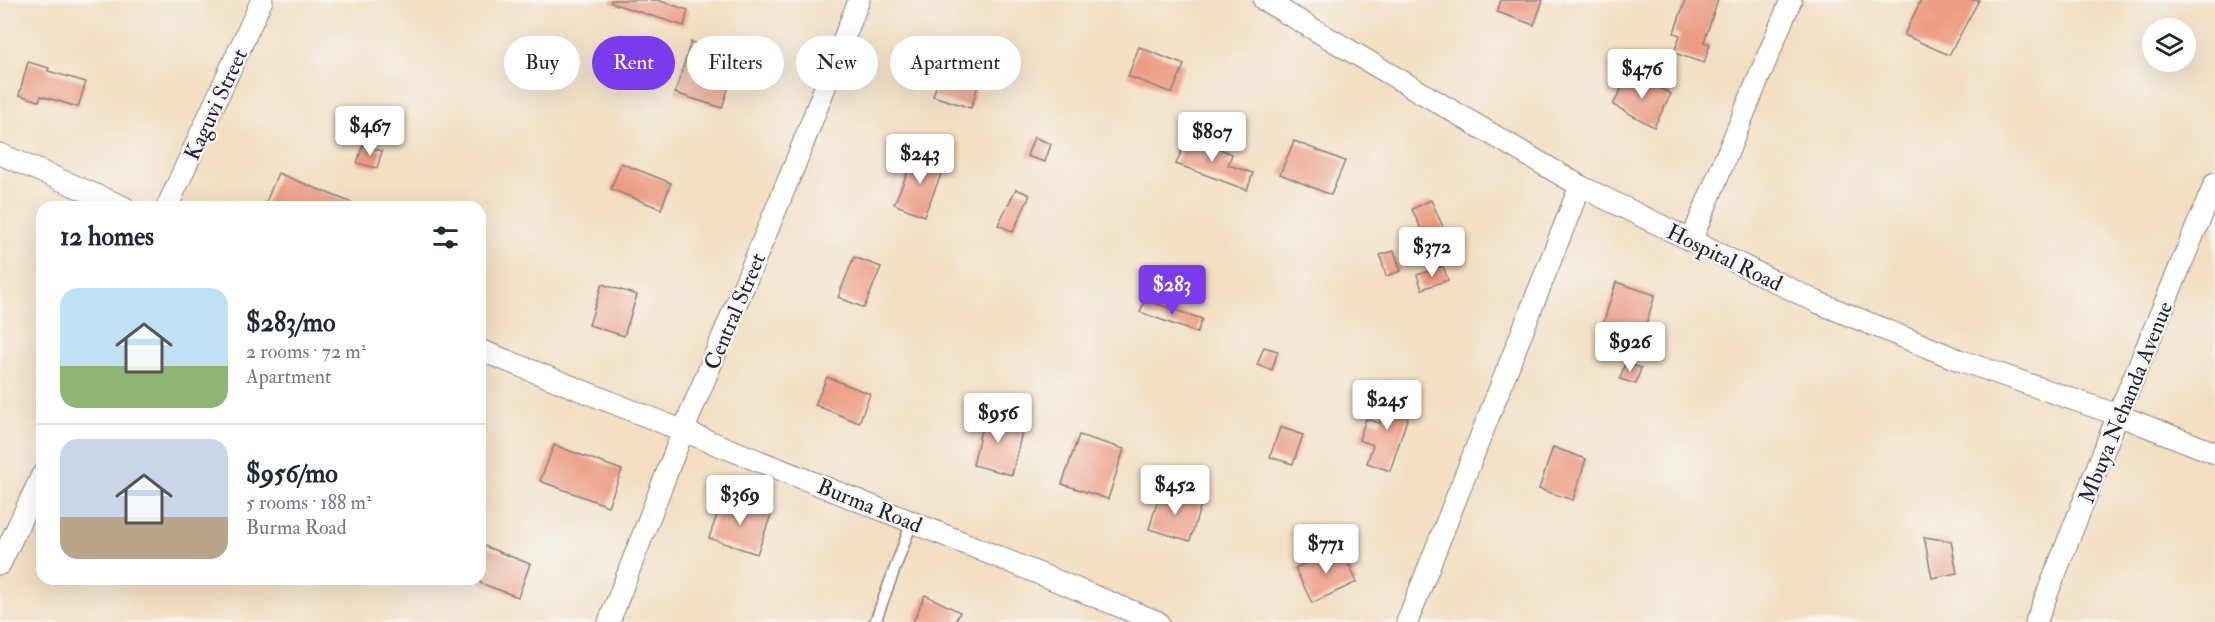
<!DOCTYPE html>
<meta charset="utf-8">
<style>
body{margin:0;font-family:"IM FELL Double Pica",serif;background:#f2f2f3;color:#1f2937;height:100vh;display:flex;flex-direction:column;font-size:22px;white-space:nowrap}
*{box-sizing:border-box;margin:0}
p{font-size:20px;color:#747a83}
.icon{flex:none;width:33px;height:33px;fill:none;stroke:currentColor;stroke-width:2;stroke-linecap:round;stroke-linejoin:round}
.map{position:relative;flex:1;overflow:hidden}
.sheet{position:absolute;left:36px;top:201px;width:450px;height:384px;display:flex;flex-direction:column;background:#fff;border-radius:18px;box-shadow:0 6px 24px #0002}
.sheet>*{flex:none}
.guide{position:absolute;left:504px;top:36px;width:570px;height:54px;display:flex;gap:12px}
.fabs{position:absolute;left:2142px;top:18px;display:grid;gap:12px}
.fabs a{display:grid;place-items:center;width:54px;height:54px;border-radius:50%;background:#fff;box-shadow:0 6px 24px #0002;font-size:30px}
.price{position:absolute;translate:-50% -51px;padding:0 14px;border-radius:6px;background:#fff;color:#222;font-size:20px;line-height:39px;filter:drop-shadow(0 2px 3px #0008)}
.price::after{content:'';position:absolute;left:50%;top:36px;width:18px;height:14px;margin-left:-9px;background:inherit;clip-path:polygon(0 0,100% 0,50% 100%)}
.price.on{background:#7c3aed;color:#fff}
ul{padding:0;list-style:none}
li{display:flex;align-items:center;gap:18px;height:150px;padding:0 24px}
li+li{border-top:2px solid #e0e1e3}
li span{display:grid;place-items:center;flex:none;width:168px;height:120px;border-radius:18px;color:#555}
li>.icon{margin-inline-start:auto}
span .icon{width:72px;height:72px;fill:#fffc;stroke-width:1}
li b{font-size:26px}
h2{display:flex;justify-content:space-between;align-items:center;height:72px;padding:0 24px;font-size:26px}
.tag{padding:0 21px;border-radius:27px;background:#fff;box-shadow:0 6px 24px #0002;font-size:21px;line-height:54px}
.tag.on{background:#7c3aed;color:#fff}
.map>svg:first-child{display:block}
.building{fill:#ec9c82}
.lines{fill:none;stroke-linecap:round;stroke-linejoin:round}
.service-casing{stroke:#8a807e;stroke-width:13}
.minor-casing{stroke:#8a807e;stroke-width:23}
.service{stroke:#fff;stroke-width:10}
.minor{stroke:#fff;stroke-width:21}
.labels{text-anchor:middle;stroke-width:5;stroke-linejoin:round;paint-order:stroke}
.street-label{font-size:22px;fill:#22223b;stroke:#f6f6f2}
</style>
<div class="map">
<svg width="2215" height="622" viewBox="0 0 2215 622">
<rect width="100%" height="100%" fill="#f6f6f2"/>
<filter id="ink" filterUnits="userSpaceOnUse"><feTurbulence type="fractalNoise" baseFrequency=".0167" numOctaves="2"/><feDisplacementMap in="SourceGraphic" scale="12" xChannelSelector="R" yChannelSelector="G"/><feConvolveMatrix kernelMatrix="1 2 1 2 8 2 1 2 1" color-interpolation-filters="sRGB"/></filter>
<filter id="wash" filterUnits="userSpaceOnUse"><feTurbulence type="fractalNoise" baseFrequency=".008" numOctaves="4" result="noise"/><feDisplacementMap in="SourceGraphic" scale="24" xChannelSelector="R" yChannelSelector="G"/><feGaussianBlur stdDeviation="1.35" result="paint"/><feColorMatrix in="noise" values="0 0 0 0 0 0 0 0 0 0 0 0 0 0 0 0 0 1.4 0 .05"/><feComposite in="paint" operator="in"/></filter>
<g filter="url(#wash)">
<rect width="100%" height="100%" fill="#f3dec1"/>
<g id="blocks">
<g class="building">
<path d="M611,0H657L688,10L684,26L611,3Z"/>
<path d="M1501,0H1543L1534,25L1497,12Z"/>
<path d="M1685,0H1718L1704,42L1710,44L1704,63L1674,53L1680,35L1674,33Z"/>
<path d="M1921,0H1979L1949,55L1904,35Z"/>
<path d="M691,42L738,57L722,108L675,93Z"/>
<path d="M1139,47L1184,65L1172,93L1128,76Z"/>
<path d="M948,48L986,59L971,108L933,96Z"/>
<path d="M28,62L49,68L48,71L86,82L78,107L41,96L39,101L19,95Z"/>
<path d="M1630,72L1671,94L1654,127L1613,105Z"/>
<path d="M358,109L377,116L369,136L351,129Z"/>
<path d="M1188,136L1232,154L1228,165L1253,173L1247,190L1176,164Z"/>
<path d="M1034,137L1051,144L1045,162L1027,156Z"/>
<path d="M1294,141L1345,161L1331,195L1280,174Z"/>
<path d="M363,145L382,151L377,168L357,163Z"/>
<path d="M916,153L945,165L924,216L894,204Z"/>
<path d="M621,163L671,183L661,209L611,189Z"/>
<path d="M278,173L360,206V207H264Z"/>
<path d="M1016,189L1030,195L1013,232L998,225Z"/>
<path d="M1431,200L1457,258L1438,267L1412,209Z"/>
<path d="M1394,251L1401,271L1386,276L1380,255Z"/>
<path d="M854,257L881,267L864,308L838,297Z"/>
<path d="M1443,266L1448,280L1422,289L1417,275Z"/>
<path d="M1616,282L1655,295L1642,337L1603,324Z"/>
<path d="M602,284L637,295L624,336L589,325Z"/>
<path d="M1145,300L1202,319L1197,333L1140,312Z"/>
<path d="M1264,347L1278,351L1272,370L1257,365Z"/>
<path d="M1625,363L1641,368L1636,384L1620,379Z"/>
<path d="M827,377L870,394L859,423L815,405Z"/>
<path d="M1391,390L1414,398L1390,471L1367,463L1373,445L1359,440L1366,419L1380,423Z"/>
<path d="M985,413L1024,423L1012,475L973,465Z"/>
<path d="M1280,427L1303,435L1293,464L1270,457Z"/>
<path d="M1079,435L1124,449L1108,499L1062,484Z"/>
<path d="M554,445L622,470L608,506L540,481Z"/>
<path d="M1553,447L1586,459L1573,500L1539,489Z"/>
<path d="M1160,492L1201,504L1190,541L1149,529Z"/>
<path d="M723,498L771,515L757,554L709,538Z"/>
<path d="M1924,537L1951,541L1957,573L1932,578Z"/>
<path d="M484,546L530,564L518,597L480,583V556Z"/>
<path d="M1341,547L1357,582L1312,603L1295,568Z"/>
<path d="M925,595L960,612L955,622H913Z"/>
</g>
</g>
</g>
<g filter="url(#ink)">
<use href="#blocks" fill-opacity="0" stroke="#8a807e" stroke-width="1.5"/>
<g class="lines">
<g class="service-casing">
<path id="service" d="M875,622L912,522"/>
</g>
<g class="minor-casing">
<g id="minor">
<path d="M1264,0L1580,186L1817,302L1959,360L2118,415L2215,453"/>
<path d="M0,154L124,207"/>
<path d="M167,207L262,0"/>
<path d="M1691,241L1791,0"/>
<path d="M480,350L912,522L1158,622"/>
<path d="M0,564L42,475"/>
<path d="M609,622L683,431L795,164L859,0"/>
<path d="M1407,622L1580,186"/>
<path d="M2036,622L2118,415L2215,183"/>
</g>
</g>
<use href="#service" class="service"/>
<use href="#minor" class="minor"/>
</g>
</g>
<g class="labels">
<g class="street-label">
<text transform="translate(215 104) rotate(-65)" y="8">Kaguvi Street</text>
<text transform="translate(1725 257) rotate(26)" y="8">Hospital Road</text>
<text transform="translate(734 311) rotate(-67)" y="8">Central Street</text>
<text transform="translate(2125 402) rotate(-68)" y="8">Mbuya Nehanda Avenue</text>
<text transform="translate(870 505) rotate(22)" y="8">Burma Road</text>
</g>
</g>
</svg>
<div class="fabs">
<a><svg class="icon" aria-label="layers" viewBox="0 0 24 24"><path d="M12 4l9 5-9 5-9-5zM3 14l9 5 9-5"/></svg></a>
</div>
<b class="price" style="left:1642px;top:100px">$476</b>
<b class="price" style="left:370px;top:157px">$467</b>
<b class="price" style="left:1212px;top:163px">$807</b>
<b class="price" style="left:920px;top:185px">$243</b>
<b class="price" style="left:1432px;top:278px">$372</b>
<b class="price on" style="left:1172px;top:316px">$283</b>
<b class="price" style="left:1630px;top:373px">$926</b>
<b class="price" style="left:1387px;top:431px">$245</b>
<b class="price" style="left:998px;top:444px">$956</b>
<b class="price" style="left:1175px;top:516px">$452</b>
<b class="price" style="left:740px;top:526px">$369</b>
<b class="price" style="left:1326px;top:575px">$771</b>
<div class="guide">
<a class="tag">Buy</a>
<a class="tag on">Rent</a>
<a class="tag">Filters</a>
<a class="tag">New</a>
<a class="tag">Apartment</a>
</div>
<section class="sheet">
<h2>12 homes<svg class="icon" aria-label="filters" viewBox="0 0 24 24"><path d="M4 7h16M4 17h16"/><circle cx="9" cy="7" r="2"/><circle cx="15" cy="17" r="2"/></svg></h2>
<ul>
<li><span style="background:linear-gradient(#bfe0f5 65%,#8fb573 0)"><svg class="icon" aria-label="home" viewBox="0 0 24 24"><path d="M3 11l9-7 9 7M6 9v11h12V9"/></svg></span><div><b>$283/mo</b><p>2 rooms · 72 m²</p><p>Apartment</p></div></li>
<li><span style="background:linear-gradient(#c9d6e8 65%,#b9a48a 0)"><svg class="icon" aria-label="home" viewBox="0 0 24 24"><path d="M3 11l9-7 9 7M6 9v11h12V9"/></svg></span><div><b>$956/mo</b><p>5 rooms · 188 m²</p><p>Burma Road</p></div></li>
</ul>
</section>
</div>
